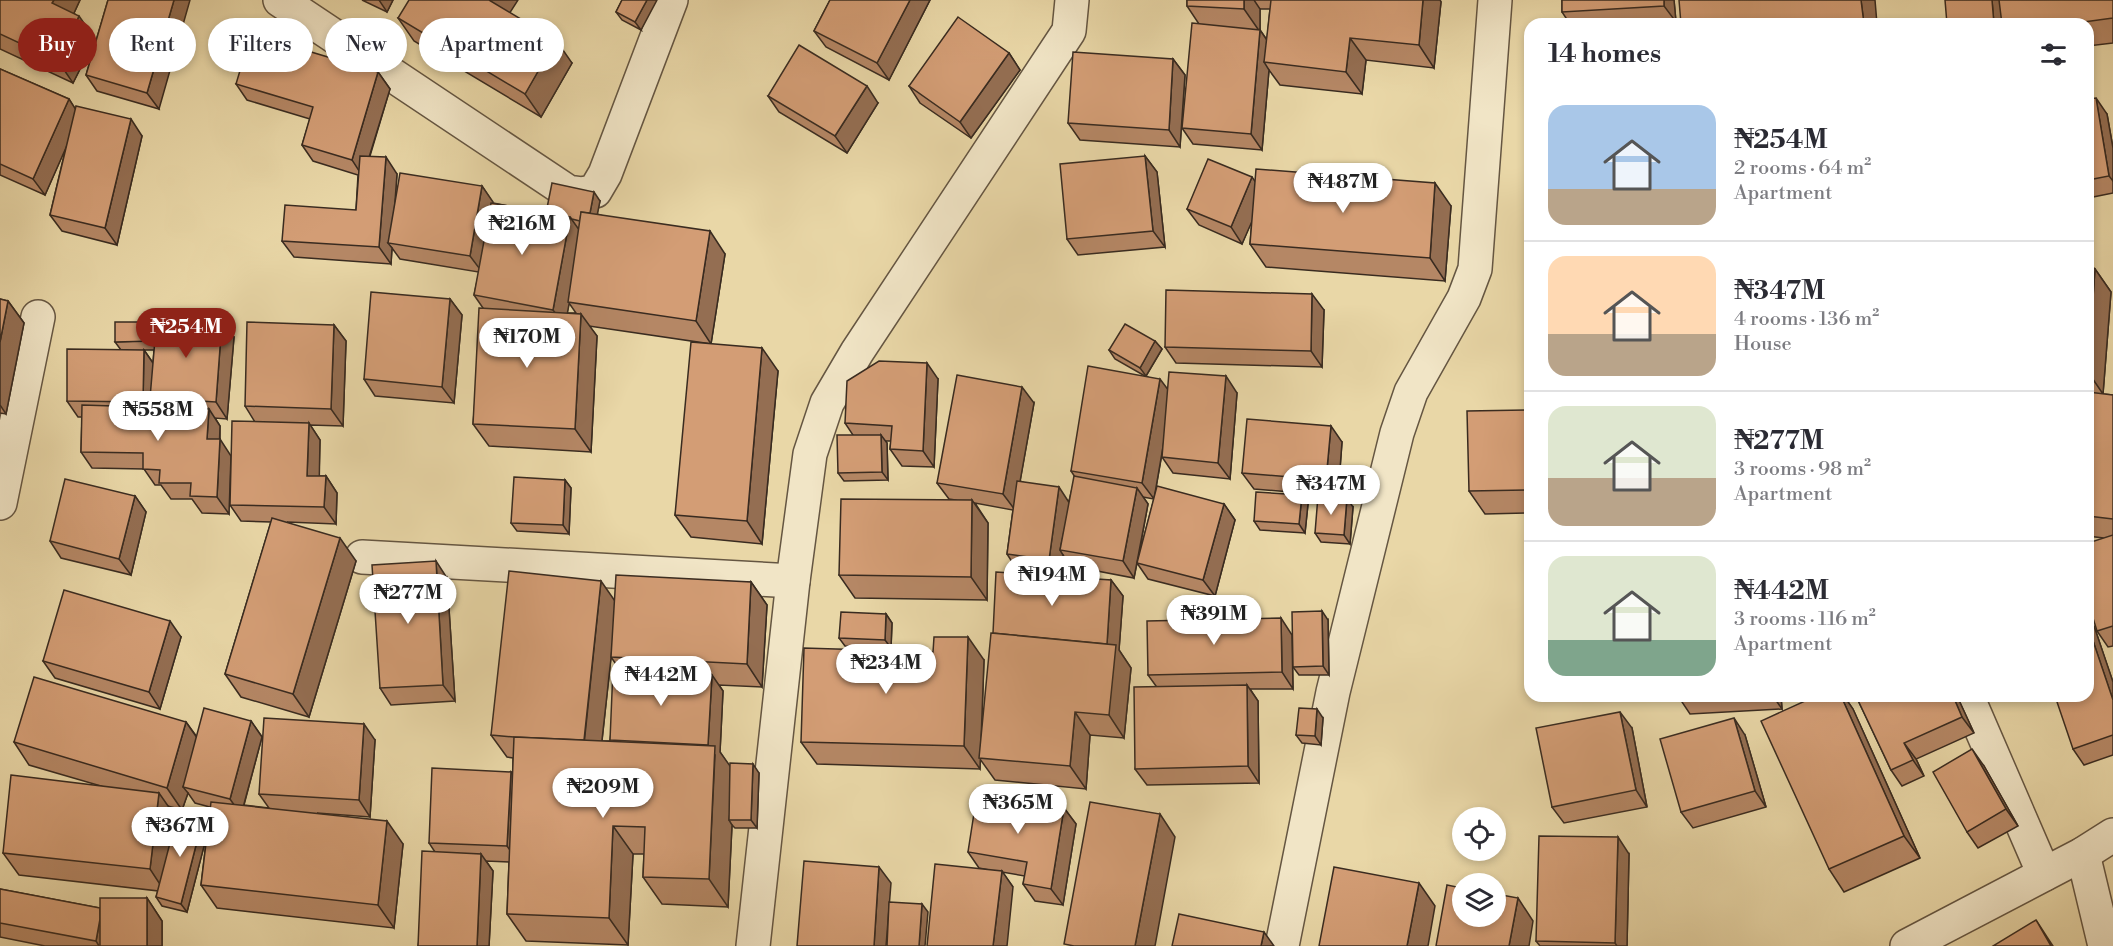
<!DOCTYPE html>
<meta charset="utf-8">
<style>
body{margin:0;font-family:"Libre Bodoni",serif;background:#f2f2f3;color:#2b2b33;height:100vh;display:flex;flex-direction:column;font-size:22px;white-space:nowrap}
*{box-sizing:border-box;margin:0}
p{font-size:20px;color:#7c7c81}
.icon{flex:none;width:33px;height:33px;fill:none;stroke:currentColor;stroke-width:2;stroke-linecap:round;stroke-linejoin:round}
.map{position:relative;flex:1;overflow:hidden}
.sheet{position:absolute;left:1524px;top:18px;width:570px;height:684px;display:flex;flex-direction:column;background:#fff;border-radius:18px;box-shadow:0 3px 9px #0003}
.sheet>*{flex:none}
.banner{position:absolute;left:18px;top:18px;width:570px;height:54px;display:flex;gap:12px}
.buttons{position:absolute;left:1452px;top:807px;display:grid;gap:12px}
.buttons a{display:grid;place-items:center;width:54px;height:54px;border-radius:50%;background:#fff;box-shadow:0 3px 9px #0003;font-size:30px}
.price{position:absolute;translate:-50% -51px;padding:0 14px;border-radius:21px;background:#fff;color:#222;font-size:20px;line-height:39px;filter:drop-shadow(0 2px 3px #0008)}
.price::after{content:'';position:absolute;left:50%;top:36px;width:18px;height:14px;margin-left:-9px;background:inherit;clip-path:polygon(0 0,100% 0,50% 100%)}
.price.current{background:#8f2418;color:#fff}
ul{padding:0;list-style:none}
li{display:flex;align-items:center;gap:18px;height:150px;padding:0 24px}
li+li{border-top:2px solid #e1e1e2}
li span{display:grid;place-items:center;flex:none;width:168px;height:120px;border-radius:18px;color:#555}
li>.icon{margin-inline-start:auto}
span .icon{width:72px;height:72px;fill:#fffc;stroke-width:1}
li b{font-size:26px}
h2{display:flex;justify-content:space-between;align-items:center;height:72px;padding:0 24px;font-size:26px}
.tag{padding:0 21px;border-radius:27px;background:#fff;box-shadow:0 3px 9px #0003;font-size:21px;line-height:54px}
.tag.current{background:#8f2418;color:#fff}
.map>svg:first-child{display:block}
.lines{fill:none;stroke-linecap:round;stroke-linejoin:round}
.street-casing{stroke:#655642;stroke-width:36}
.street{stroke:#f1e5c6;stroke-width:33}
.wall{fill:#b58765;stroke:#392b20;stroke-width:1.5;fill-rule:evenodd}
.shaded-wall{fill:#946e52;stroke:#392b20;stroke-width:1.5}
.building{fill:#d39d75;stroke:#392b20;stroke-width:1.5}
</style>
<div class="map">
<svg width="2113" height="946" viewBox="0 0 2113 946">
<rect width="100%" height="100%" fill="#e9d7a7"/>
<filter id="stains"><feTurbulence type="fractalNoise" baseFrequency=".00333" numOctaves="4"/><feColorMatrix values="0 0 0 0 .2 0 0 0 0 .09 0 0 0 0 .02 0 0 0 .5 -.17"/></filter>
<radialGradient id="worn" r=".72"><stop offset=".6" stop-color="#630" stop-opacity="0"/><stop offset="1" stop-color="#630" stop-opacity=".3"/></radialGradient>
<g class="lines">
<g class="street-casing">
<g id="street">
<path d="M280,0L568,192L583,194L595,191L605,174L671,0"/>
<path d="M0,503L38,317"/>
<path d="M362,557L793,581"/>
<path d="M1967,696L2044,874"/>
<path d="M2083,854L2105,946"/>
<path d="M753,946L793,581L810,454L827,403L857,352L1069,31L1072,0"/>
<path d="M1282,946L1333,692L1397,433L1411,392L1464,298L1475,269L1495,0"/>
<path d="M1907,946L2083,854L2113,835"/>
</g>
</g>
<use href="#street" class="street"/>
</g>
<g class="wall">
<path d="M0,0H80L74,13L95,39L73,83L0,49Z"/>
<path d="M108,0L159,109L97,91L86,75Z"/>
<path d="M362,0H393L387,12Z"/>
<path d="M622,0L641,30L622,20L616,12Z"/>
<path d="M830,0H930L889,80L826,47L814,31Z"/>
<path d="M1187,0H1440L1441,2L1434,68L1366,60L1362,94L1280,85L1269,70L1262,150L1193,144L1182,128L1199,24L1187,6ZM1260,9H1270L1267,40L1260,30Z"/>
<path d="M1562,0H1674L1676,22L1651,24H1570L1562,12Z"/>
<path d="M2113,0V43L2088,46V24H1947Z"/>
<path d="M510,13L572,63L541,117L414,41L398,18Z"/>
<path d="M1009,53L1020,70L971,138L920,103L909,86Z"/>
<path d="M1173,59L1185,75L1180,147L1080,140L1068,123Z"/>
<path d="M0,69L69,99L75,109L142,136L117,245L62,231L50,215L66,147L45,195L0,175Z"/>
<path d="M378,72L390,89L370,156L397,174L395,200L482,186L493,203L546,213L600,201L597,214L725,254L711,344L778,371L762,544L691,537L675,515L711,344L589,326L597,336L591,452L489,446L473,424L483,308L474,295L479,272L400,259L392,248L391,264L294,257L282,241L356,210L358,175L313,161L302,145L310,119L247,100L236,84ZM569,303L576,313H567Z"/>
<path d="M768,96L878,103L847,153L779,112Z"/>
<path d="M2088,99L2107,114L2113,148V193L2088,198Z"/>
<path d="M1145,156L1157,172L1165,247L1078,255L1067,239Z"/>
<path d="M1255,182L1451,206L1445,281L1266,267L1250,244L1252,220L1242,244L1199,225L1187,209Z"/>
<path d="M2088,268L2095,269L2111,292L2103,394L2113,395V646L2108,647L2097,631L2103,538L2088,536Z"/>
<path d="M0,299L8,301L24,323L6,414L0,413Z"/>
<path d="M450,299L462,315L454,403L375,396L364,379Z"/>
<path d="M1324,310L1322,367L1176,363L1165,347Z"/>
<path d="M334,325L346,341L343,426L310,425L320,440L319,476H326L337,493L336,524L287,522L356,561L309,717L241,697L225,674L271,522L241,521L230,505L255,422L245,406Z"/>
<path d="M234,337L227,419L215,418L220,426V439L229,514L202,513L192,499H171L161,485H155L144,469L92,468L81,452L82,417H78L67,401L121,350L115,342ZM144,350H154L153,363Z"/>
<path d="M1155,341L1162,349L1146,376L1168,389L1237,393L1230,479L1173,473L1162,457L1163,448L1154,499L1224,504L1235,520L1215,596L1148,579L1137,563L1134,578L1071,566L1063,555L1060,576L1018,571L1007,554L1013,510L975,503L988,523L987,600L855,598L839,575L955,500L949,499L937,483L1034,403L1020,481L1069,501L1075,477L1071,471L1145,376L1115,359L1109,350ZM1143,497L1154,499L1138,559L1148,504Z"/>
<path d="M938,379L934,467L902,466L890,449L891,441H885L887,443L888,480L844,481L838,473L853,435L845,423Z"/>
<path d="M1530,410V513L1485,514L1469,491Z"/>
<path d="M1342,442L1338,496L1254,489L1242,473Z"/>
<path d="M565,480L571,488L569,534L517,531L511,523Z"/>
<path d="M135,496L146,512L131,575L61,558L50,541Z"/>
<path d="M1308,504L1305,533L1260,530L1254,521Z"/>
<path d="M1353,507L1350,544L1321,542L1315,533Z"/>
<path d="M447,578L455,701L391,705L380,688Z"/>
<path d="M1111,580L1123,596L1119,650L1131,668L1124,738L1090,735L1086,789L995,780L980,759V769L817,764L801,742L984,660L981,745L993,633Z"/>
<path d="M751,582L767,605L762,687L719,685L723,691L720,752L730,767L759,773L757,828H735L732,825L728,907L662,904L643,877L644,854H633L628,945L526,941L507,914L509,862L486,861L493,871L489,946H418L435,852L429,843L511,772L513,774V758L507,757L491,735L615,600ZM611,657L620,670L610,740V741H602Z"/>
<path d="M886,614L892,623L891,648L845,646L839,638Z"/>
<path d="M1328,620L1329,675H1299L1293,667Z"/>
<path d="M2094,626L2113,682V755L2084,765L2073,749Z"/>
<path d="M1292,635L1293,689H1250L1258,701L1259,783L1147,785L1135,769L1156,686L1148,675Z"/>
<path d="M181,637L160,709L55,678L43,661Z"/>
<path d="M1678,696H1781L1782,709L1690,714Z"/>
<path d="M1816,696H1844L1853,709L1920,858L1844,892L1829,869Z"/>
<path d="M1856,696H1957L1974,733L1916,759L1924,776L1902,786L1891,770Z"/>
<path d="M1323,718L1321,745L1302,743L1296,735Z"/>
<path d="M251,721L262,737L244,805L269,808L259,794L375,740L370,817L317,813L403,844L394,928L217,908L201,885L207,834L187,912L162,906L156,897L158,891L19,875L3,853L101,786L29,765L14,742L186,722L197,737ZM188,793L195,803L210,807L208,825L203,818L173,833L175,816L168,806L182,810Z"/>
<path d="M1632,728L1647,807L1564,823L1552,807Z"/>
<path d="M1745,735L1766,807L1693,828L1681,812Z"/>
<path d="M1984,766L2018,826L1978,848L1967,832Z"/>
<path d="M1064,808L1076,824L1063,905L1035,901L1023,884L1025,876L1002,872L1013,887L989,870L979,868L968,852Z"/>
<path d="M1629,854L1627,946H1540L1536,941Z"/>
<path d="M0,889L100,908L147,898L162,921V946H45L0,937Z"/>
</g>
<g class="shaded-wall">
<path d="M54,0H80L68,26L52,3Z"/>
<path d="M174,0H190L159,109L147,93Z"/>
<path d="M379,0H393L387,12Z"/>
<path d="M488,0H518L504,22Z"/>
<path d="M647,0H657L641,30L635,22Z"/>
<path d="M910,0H930L889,80L877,63Z"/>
<path d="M1244,0H1254L1260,9V32L1244,9Z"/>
<path d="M1423,0H1440L1441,2L1434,68L1419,45Z"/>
<path d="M1664,0H1674L1676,22L1664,6Z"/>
<path d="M1861,0H1875L1877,24H1864Z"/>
<path d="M1992,0H2001L2004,24H1994Z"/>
<path d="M79,16L95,39L73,83L58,61Z"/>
<path d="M1260,30L1271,46L1264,62L1269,70L1262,150L1251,134Z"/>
<path d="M1350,38L1366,60L1362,94L1346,72Z"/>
<path d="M556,40L572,63L541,117L525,94Z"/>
<path d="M1009,53L1020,70L971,138L960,122Z"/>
<path d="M1173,59L1185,75L1180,147L1169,130Z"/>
<path d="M378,72L390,89L363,177L352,160Z"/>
<path d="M867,86L878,103L847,153L835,136Z"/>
<path d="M2096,98L2107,114L2113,148V181L2109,176Z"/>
<path d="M69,99L80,116L45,195L33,179Z"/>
<path d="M131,119L142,136L117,245L105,228Z"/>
<path d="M1145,156L1157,172L1165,247L1153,231Z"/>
<path d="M386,157L397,174L392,243H388L392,248L391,264L379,247Z"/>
<path d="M1252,177L1264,194L1242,244L1231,227Z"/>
<path d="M1435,183L1451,206L1445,281L1430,258Z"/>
<path d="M482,186L493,202L482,272L470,256Z"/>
<path d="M594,192L600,201L594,231L588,223Z"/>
<path d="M570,217L582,234L565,326L553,310Z"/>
<path d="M710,231L725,254L711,344L696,321Z"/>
<path d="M2095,269L2111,292L2103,394L2088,372Z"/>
<path d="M1312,294L1324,310L1322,367L1311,351Z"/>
<path d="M450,299L462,315L454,403L442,387Z"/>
<path d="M8,301L24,323L6,414L0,405V342Z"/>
<path d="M581,314L597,336L591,452L575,429Z"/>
<path d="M222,321L234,337L227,419L216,402Z"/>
<path d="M334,325L346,341L343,426L331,409Z"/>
<path d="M1155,341L1162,349L1146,376L1140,368Z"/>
<path d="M762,348L778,371L762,544L747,521Z"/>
<path d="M144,350L155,366L150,398L155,404V418L143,402Z"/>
<path d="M927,363L938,379L934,467L923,451Z"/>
<path d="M1226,376L1237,393L1230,479L1218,463Z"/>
<path d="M1160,379L1172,395L1154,499L1142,483Z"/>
<path d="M1022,387L1034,403L1015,510L1003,494Z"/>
<path d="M209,409L220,426L219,456L207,439Z"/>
<path d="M309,423L320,440L319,493L307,476Z"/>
<path d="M1331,426L1342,442L1338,496L1326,480Z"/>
<path d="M881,435L887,443L888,480L882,472Z"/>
<path d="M220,439L231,456L229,514L217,497Z"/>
<path d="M326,476L337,493L336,524L324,507Z"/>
<path d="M565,480L571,488L569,534L563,525Z"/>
<path d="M1059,487L1070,504L1060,550L1063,555L1060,576L1049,560Z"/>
<path d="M1137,488L1148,504L1134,578L1123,561Z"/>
<path d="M1302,495L1308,504L1305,533L1299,524Z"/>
<path d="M135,496L146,512L131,575L119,559Z"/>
<path d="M1347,498L1353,507L1350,544L1344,535Z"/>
<path d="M972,500L988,523L987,600L971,577Z"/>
<path d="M1224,504L1235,520L1215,596L1203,580Z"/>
<path d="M340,538L356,561L309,717L293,694Z"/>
<path d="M436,561L447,578L455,701L443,685Z"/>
<path d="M1111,580L1123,596L1119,650L1131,668L1124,738L1109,715L1107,644Z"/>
<path d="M601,581L617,604L599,767L584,745Z"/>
<path d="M751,582L767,605L762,687L747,664Z"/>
<path d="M1322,611L1328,620L1329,675L1323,666Z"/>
<path d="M886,614L892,623L891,648L885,640Z"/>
<path d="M2088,617L2094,626L2113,682V700L2088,626Z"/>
<path d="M1281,618L1292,635L1293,689L1282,672Z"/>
<path d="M170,621L181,637L160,709L149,692Z"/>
<path d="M968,637L984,660L980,769L964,746Z"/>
<path d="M712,675L723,691L720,752L735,773L729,820L732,825L728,907L709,879L715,755L708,745Z"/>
<path d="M1247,685L1258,701L1259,783L1248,766Z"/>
<path d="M1773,696H1781L1782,709Z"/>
<path d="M1841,696H1844L1853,709L1920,858L1904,836Z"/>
<path d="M1953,696H1957L1974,733L1962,717Z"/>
<path d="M1317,709L1323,718L1321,745L1315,736Z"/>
<path d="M1075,712L1090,735L1086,789L1070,766Z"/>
<path d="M1620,712L1632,728L1647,807L1636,790Z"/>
<path d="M1734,718L1745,735L1766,807L1755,791Z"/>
<path d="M251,721L262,737L241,815L230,799Z"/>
<path d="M186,722L202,745L183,787L188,793L182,810L167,788Z"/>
<path d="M364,724L375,740L370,817L359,800Z"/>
<path d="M1904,743L1916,759L1924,776L1913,760Z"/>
<path d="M1972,749L1984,766L2018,826L2006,809Z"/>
<path d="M753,764L759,773L757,828L751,820Z"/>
<path d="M511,772L523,788L519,863L507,846Z"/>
<path d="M159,793L175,816L165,892L150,869Z"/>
<path d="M1064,808L1076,824L1063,905L1051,889Z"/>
<path d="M1160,814L1175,837L1155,946H1135Z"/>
<path d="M203,818L209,827L187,912L181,904Z"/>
<path d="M387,821L403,844L394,928L378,905Z"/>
<path d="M613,826L633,854L628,945L609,918Z"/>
<path d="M1618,837L1629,854L1627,946H1617L1615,943Z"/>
<path d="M481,854L493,871L489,946H477Z"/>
<path d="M879,867L891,883L886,946H874Z"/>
<path d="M1002,871L1013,887L1007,946H993Z"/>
<path d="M1419,883L1435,906L1428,946H1407Z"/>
<path d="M147,898L162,921V946H147Z"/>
<path d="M1518,898L1533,921L1529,946H1509Z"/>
<path d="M922,904L928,912L925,946H919Z"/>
<path d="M102,908L110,946H99L96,941Z"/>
<path d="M2036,920L2047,937L2053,946H2051Z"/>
<path d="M1264,932L1274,946H1261Z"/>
</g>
<g class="building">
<path d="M0,0H54L52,3L79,16L58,61L0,34Z"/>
<path d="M108,0H174L147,93L86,75Z"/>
<path d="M409,0H489L556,40L525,94L398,18Z"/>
<path d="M622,0H647L635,22L616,12Z"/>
<path d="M830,0H910L877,63L814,31Z"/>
<path d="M1187,0H1244V9L1187,6Z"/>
<path d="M1271,0H1423L1419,45L1350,38L1346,72L1264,62Z"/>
<path d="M1562,0H1664V6L1562,12Z"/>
<path d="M1679,0H1861L1864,24H1681Z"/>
<path d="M1945,0H1992L1994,24H1947Z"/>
<path d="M1999,0H2113V18L2069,24H2002Z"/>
<path d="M958,17L1009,53L960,122L909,86Z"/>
<path d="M1192,23L1260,30L1251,134L1182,128Z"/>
<path d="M251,34L378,72L352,160L302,145L313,107L236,84Z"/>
<path d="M799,45L867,86L835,136L768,96Z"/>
<path d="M1073,52L1173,59L1169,130L1068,123Z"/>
<path d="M0,69L69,99L33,179L0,164Z"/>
<path d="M2096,98L2109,176L2088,180V99Z"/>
<path d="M76,106L131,119L105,228L50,215Z"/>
<path d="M360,156L386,157L379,247L282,241L285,205L356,210Z"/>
<path d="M1145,156L1153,231L1067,239L1060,164Z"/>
<path d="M1208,159L1252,177L1231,227L1187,209Z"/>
<path d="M1256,169L1435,183L1430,258L1250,244Z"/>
<path d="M400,173L482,186L470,256L388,243Z"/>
<path d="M552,183L594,192L590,213L581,212L580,221L572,219L570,217L546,213Z"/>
<path d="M491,203L570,217L553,310L474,295Z"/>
<path d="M581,212L710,231L696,321L568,302Z"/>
<path d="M2088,268L2095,269L2088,366Z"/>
<path d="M1166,290L1312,294L1311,351L1165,347Z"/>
<path d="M371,292L450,299L442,387L364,379Z"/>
<path d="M0,299L8,301L0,342Z"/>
<path d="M479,308L581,314L575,429L473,424Z"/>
<path d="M157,316L222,321L216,402L150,398Z"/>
<path d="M115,322H157L155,341L115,342Z"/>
<path d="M247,322L334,325L331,409L245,406Z"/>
<path d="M1125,324L1155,341L1140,368L1109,350Z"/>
<path d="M691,342L762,348L747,521L675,515Z"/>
<path d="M67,349L144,350L143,402L67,401Z"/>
<path d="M879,361L927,363L923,451L890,449L892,426L845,423L847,381Z"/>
<path d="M1088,366L1160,379L1142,483L1071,471Z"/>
<path d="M1169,372L1226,376L1218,463L1162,457Z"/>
<path d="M957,375L1022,387L1003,494L937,483Z"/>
<path d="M2088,392L2113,395V519L2088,516Z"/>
<path d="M82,405L209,409L207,439H220L217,497L190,496L191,483H159L160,470L143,469V453L81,452Z"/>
<path d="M1530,410V490L1469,491L1467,411Z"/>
<path d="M1247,419L1331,426L1326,480L1242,473Z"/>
<path d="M232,421L309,423L307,476H326L324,507L230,505Z"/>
<path d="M837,435H881L882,472L838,473Z"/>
<path d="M1074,476L1137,488L1123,561L1060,550Z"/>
<path d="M514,477L565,480L563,525L511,523Z"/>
<path d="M65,479L135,496L119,559L50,541Z"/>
<path d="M1017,481L1059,487L1049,560L1007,554Z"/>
<path d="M1157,486L1224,504L1203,580L1137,563Z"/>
<path d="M1256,492L1302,495L1299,524L1254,521Z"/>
<path d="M1318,496L1347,498L1344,535L1315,533Z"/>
<path d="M841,499L972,500L971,577L839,575Z"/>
<path d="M272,518L340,538L293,694L225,674Z"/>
<path d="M2113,535V626L2097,631L2088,602V543Z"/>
<path d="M436,561L443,685L380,688L372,565Z"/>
<path d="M509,571L601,581L584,740L514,737L491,735Z"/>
<path d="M996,572L1111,580L1107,644L993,633Z"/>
<path d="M616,575L751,582L747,664L611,657Z"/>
<path d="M64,590L170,621L149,692L43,661Z"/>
<path d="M1322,611L1323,666L1293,667L1292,612Z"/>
<path d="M841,612L886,614L885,640L839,638Z"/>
<path d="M1281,618L1282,672L1148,675L1147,621Z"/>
<path d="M2088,626L2113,700V735L2073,749L2055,696H2088Z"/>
<path d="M991,633L1116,645L1109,715L1075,712L1070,766L979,758Z"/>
<path d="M934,637H968L964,746L801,742L804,648L933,652Z"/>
<path d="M613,669L712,675L708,745L610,740Z"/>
<path d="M34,677L186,722L167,788L14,742Z"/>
<path d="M1247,685L1248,766L1135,769L1134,687Z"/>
<path d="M1816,696H1841L1904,836L1829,869L1761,721Z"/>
<path d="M1856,696H1953L1962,717L1904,743L1913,760L1891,770Z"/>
<path d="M204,708L251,721L230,799L183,787Z"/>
<path d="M1299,708L1317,709L1315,736L1296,735Z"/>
<path d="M1620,712L1636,790L1552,807L1536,728Z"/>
<path d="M264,718L364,724L359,800L259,794Z"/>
<path d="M1734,718L1755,791L1681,812L1660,739Z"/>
<path d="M514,737L715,746L709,879L643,877L645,827L613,826L609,918L507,914Z"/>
<path d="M1972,749L2006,809L1967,832L1933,772Z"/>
<path d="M730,763L753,764L751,820H729Z"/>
<path d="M432,768L511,772L507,846L429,843Z"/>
<path d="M11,775L159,793L150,869L3,853Z"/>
<path d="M977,794L1064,808L1051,889L1023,884L1027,862L968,852Z"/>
<path d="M211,802L387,821L378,905L201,885Z"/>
<path d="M1090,802L1160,814L1135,946H1074L1064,944Z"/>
<path d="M178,812L203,818L181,904L156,897Z"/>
<path d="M1539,836L1618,837L1615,943L1536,941Z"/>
<path d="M422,851L481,854L477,946H418Z"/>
<path d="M804,861L879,867L874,946H797Z"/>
<path d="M935,864L1002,871L993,946H927Z"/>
<path d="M1334,867L1419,883L1407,946H1319Z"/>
<path d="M1447,885L1462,888V916H1496V894L1518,898L1509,946H1436Z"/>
<path d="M0,889L100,908V919L96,941L0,923Z"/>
<rect x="100" y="898" width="47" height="48"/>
<path d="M889,902L922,904L919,946H887Z"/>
<path d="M1179,914L1264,932L1261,946H1172Z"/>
<path d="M2036,920L2051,946H1993Z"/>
</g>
<rect width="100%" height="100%" filter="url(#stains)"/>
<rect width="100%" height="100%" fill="url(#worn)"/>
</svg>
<div class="buttons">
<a><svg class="icon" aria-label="locate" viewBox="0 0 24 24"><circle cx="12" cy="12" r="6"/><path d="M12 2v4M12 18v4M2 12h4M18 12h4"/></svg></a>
<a><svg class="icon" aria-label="layers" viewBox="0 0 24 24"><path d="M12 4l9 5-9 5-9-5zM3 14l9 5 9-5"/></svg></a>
</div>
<b class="price" style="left:1343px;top:214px">₦487M</b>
<b class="price" style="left:522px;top:256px">₦216M</b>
<b class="price current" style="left:186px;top:359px">₦254M</b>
<b class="price" style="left:527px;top:369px">₦170M</b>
<b class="price" style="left:158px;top:442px">₦558M</b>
<b class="price" style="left:1331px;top:516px">₦347M</b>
<b class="price" style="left:1052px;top:607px">₦194M</b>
<b class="price" style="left:408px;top:625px">₦277M</b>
<b class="price" style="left:1214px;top:646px">₦391M</b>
<b class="price" style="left:886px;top:695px">₦234M</b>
<b class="price" style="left:661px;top:707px">₦442M</b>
<b class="price" style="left:603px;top:819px">₦209M</b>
<b class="price" style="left:1018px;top:835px">₦365M</b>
<b class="price" style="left:180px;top:858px">₦367M</b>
<div class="banner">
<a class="tag current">Buy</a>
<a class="tag">Rent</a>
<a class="tag">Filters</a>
<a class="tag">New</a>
<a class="tag">Apartment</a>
</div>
<section class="sheet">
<h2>14 homes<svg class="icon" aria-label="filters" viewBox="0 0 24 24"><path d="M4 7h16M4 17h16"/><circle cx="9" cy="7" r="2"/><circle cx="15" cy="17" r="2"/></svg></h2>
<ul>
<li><span style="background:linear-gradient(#a9c7e8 70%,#b9a48a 0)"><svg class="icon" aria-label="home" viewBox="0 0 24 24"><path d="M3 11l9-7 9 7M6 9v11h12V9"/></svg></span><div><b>₦254M</b><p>2 rooms · 64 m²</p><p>Apartment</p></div></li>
<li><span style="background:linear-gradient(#ffd9b3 65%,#b9a48a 0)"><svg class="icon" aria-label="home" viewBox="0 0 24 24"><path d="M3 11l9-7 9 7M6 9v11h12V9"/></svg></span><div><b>₦347M</b><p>4 rooms · 136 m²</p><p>House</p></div></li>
<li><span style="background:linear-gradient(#dfe7d0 60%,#b9a48a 0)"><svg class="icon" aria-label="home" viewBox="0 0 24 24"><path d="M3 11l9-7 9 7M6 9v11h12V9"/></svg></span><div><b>₦277M</b><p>3 rooms · 98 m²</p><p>Apartment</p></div></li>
<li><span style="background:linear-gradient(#dfe7d0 70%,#7fa58c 0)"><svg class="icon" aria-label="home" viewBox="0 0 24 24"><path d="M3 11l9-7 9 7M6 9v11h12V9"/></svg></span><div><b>₦442M</b><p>3 rooms · 116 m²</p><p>Apartment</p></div></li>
</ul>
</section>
</div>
